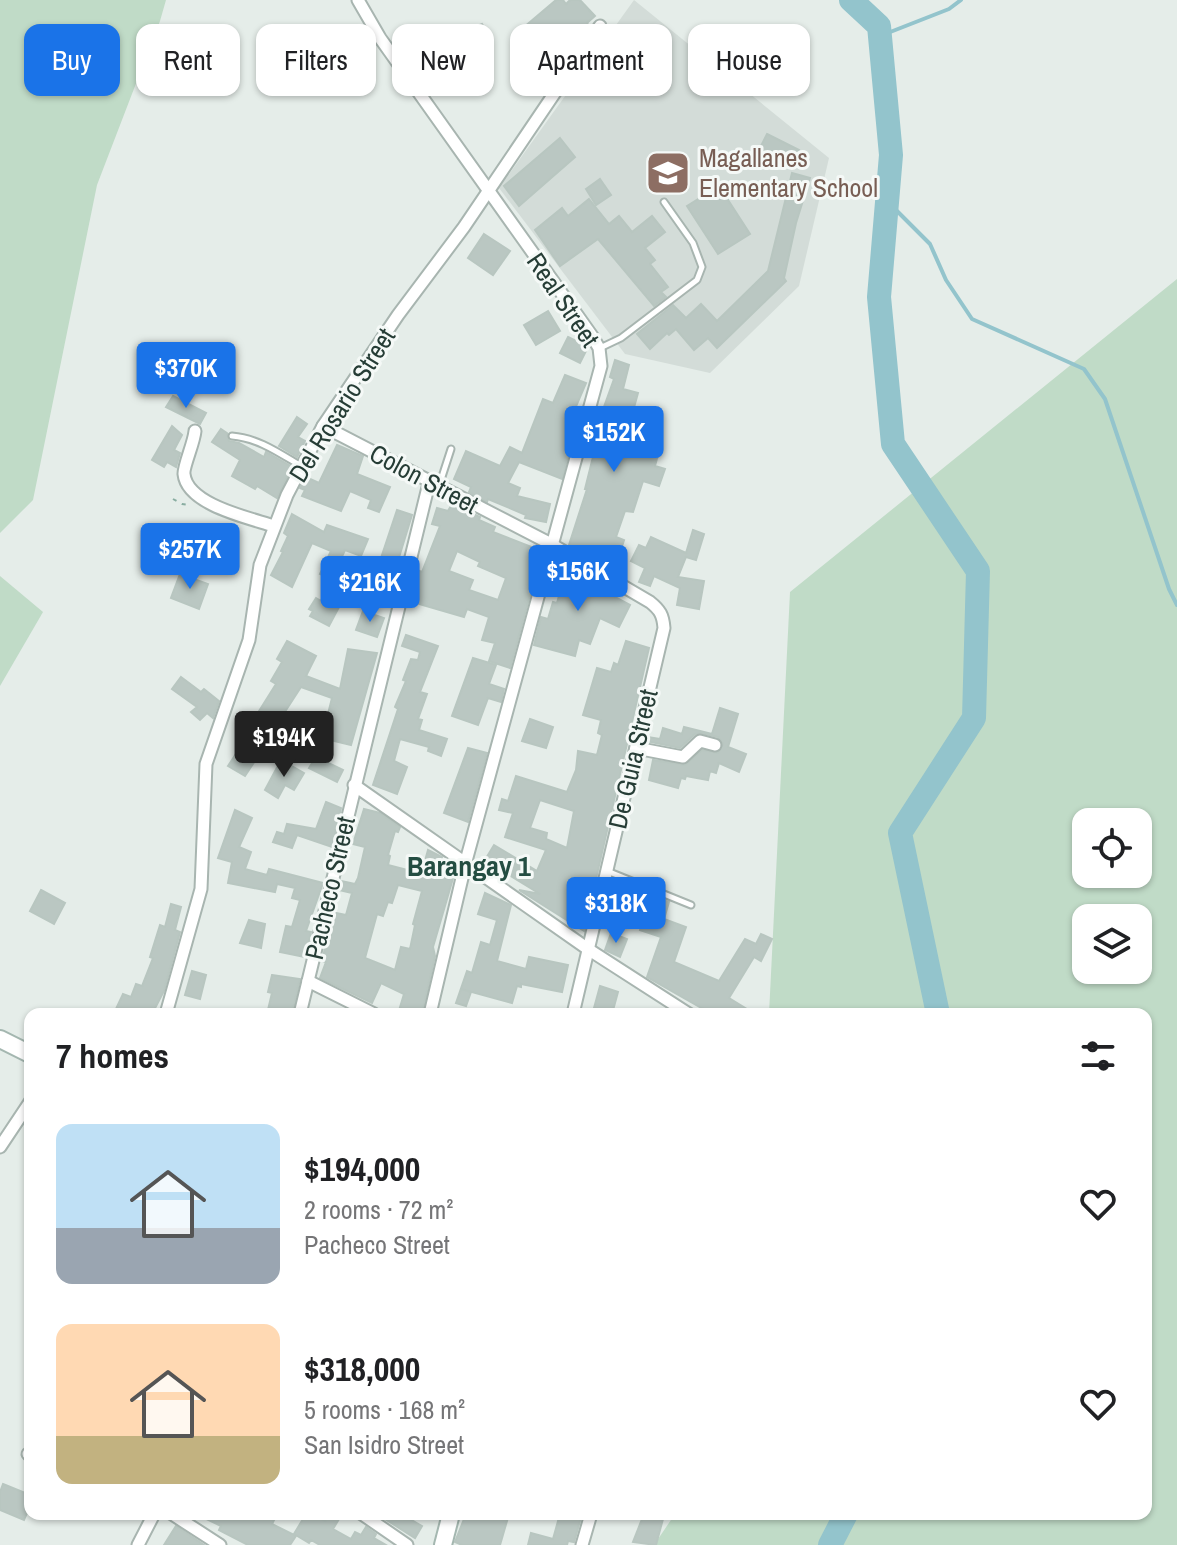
<!DOCTYPE html>
<meta charset="utf-8">
<style>
body{margin:0;font-family:"Archivo Narrow",sans-serif;background:#f6f6f6;color:#202124;height:100vh;display:flex;flex-direction:column;font-size:30px;white-space:nowrap}
*{box-sizing:border-box;margin:0}
p{font-size:26px;color:#757577}
.icon{flex:none;width:44px;height:44px;fill:none;stroke:currentColor;stroke-width:2;stroke-linecap:round;stroke-linejoin:round}
.map{position:relative;flex:1;overflow:hidden}
.sheet{position:absolute;left:24px;top:1008px;width:1128px;height:512px;display:flex;flex-direction:column;background:#fff;border-radius:16px;box-shadow:0 2px 6px #0004}
.sheet>*{flex:none}
.hud{position:absolute;left:24px;top:24px;width:1130px;height:72px;display:flex;gap:16px}
.fabs{position:absolute;left:1072px;top:808px;display:grid;gap:16px}
.fabs a{display:grid;place-items:center;width:80px;height:80px;border-radius:16px;background:#fff;box-shadow:0 2px 6px #0004;font-size:40px}
.price{position:absolute;translate:-50% -68px;padding:0 18px;border-radius:8px;background:#1a73e8;color:#fff;font-size:26px;line-height:52px;filter:drop-shadow(0 2px 4px #0008)}
.price::after{content:'';position:absolute;left:50%;top:48px;width:24px;height:18px;margin-left:-12px;background:inherit;clip-path:polygon(0 0,100% 0,50% 100%)}
.price.current{background:#222;color:#fff}
ul{padding:0;list-style:none}
li{display:flex;align-items:center;gap:24px;height:200px;padding:0 32px}
li span{display:grid;place-items:center;flex:none;width:224px;height:160px;border-radius:16px;color:#555}
li>.icon{margin-inline-start:auto}
span .icon{width:96px;height:96px;fill:#fffc;stroke-width:1}
li b{font-size:34px}
h2{display:flex;justify-content:space-between;align-items:center;height:96px;padding:0 32px;font-size:34px}
.chip{padding:0 28px;border-radius:16px;background:#fff;box-shadow:0 2px 6px #0004;font-size:28px;line-height:72px}
.chip.current{background:#1a73e8;color:#fff}
.map>svg:first-child{display:block}
.built{fill:#d3dcd8}
.green{fill:#c0dbc7;fill-rule:evenodd}
.lines{fill:none;stroke-linecap:round;stroke-linejoin:round}
.stream{stroke:#93c4cc;stroke-width:4}
.river{stroke:#93c4cc;stroke-width:24}
.building{fill:#bac7c2;stroke:#b8c6c0;stroke-width:2;fill-rule:evenodd}
.service-casing{stroke:#a8b5b0;stroke-width:9}
.minor-casing{stroke:#a8b5b0;stroke-width:15}
.secondary-casing{stroke:#a4b7b0;stroke-width:20}
.path{stroke:#89ada1;stroke-width:2;stroke-dasharray:4 6;stroke-linecap:butt}
.service{stroke:#fff;stroke-width:5}
.minor{stroke:#fff;stroke-width:11}
.secondary{stroke:#fff;stroke-width:16}
.labels{text-anchor:middle;stroke-width:6;stroke-linejoin:round;paint-order:stroke}
.education-label{font-size:26px;fill:#785e54;stroke:#f5f9f7;text-anchor:start}
.street-label{font-size:26px;fill:#263d36;stroke:#f5f9f7}
.neighbourhood-label{font-size:28px;font-weight:bold;fill:#244d42;stroke:#f5f9f7}
</style>
<div class="map">
<svg width="1177" height="1545" viewBox="0 0 1177 1545">
<rect width="100%" height="100%" fill="#e5ede9"/>
<path class="built" d="M634,0L829,158L799,286L710,373L625,354L499,188Z"/>
<g class="green">
<path d="M0,0H166L160,21L97,185L33,500L0,533Z"/>
<path d="M1177,279V1545H654L675,1514H1146V1014H769L790,592ZM1086,822H1138V874H1086ZM1086,918H1138V970H1086Z"/>
<path d="M0,576L43,612L0,686Z"/>
</g>
<g class="lines">
<g class="stream">
<path d="M880,36L949,9L961,0"/>
<path d="M887,201L930,244L946,280L972,319L1084,369L1105,399L1169,589L1177,605"/>
</g>
<g class="river">
<path d="M851,0L879,26L891,155L879,297L893,444L978,571L974,718L900,833L938,1014"/>
<path d="M830,1545L846,1514"/>
</g>
</g>
<g class="building">
<path d="M556,0H563L566,4L570,0H580L595,16L587,23L589,26L575,39L578,42L565,54L568,56L563,61L564,64L546,83L529,66L532,62L517,46L524,40L517,33Z"/>
<path d="M482,24L488,36L466,46L465,44L436,64L427,50L446,38Z"/>
<path d="M767,134L799,150L790,168L758,152Z"/>
<path d="M560,138L575,157L519,206L504,186Z"/>
<path d="M792,173L810,178L796,223L784,278L786,281L717,348L708,338L694,350L676,329L669,335L667,333L650,349L637,334L673,305L686,318L701,304L717,321L768,271Z"/>
<path d="M600,179L611,195L596,205L586,189Z"/>
<path d="M719,186L750,234L718,254L687,206Z"/>
<path d="M589,199L609,224L619,216L632,232L652,216L665,232L645,248L655,260L650,264L668,287L661,292L666,297L654,306L598,239L560,266L535,230L562,208L568,216Z"/>
<path d="M484,234L510,251L493,275L468,258Z"/>
<path d="M548,311L560,331L536,345L524,325Z"/>
<path d="M568,337L588,347L580,363L560,353Z"/>
<path d="M615,360L629,365L623,389L638,393L630,422L632,423L629,439L660,447L655,466L665,469L659,486L643,481L633,512L625,511L616,537L624,540L619,556L608,552L604,562H599L585,554L586,552L569,545L587,489H585L593,457L586,455L592,430L603,432L609,409L604,407L614,379L610,377Z"/>
<path d="M565,375L586,383L574,411L579,413L562,479L519,462L508,483L520,488L517,496L550,504L546,522L525,518L526,515L488,499L487,502L469,492L471,487L454,479L466,451L500,466L510,447L522,453L543,399L553,403Z"/>
<path d="M173,396L206,413L200,424L166,407Z"/>
<path d="M297,417L307,424L298,437L305,441L297,457L279,446Z"/>
<path d="M172,426L182,435L174,450L180,453L176,467L167,462L164,467L152,460Z"/>
<path d="M221,429L227,433L229,441L239,443L264,457L266,452L292,467L277,498L257,486L255,489L232,476L240,460L212,442Z"/>
<path d="M337,445L363,456L357,474L390,487L379,512L368,508L371,500L350,491L341,511L302,496L305,490L300,488L306,477L319,483Z"/>
<path d="M452,504L480,517L479,520L495,527L493,532L542,551L510,668L489,661L495,643L482,640L489,617L467,609L464,617L416,603L420,590L412,588L417,570L422,572L440,526L432,524L437,508L448,511ZM457,551L480,562L478,566L506,578L498,600L469,590L473,580L449,571Z"/>
<path d="M397,510L412,515L397,564L400,565L396,583L375,576Z"/>
<path d="M292,514L324,532L327,525L368,539L361,556L345,550L332,578L352,586L343,607H339L329,626L310,616L313,611L309,609L316,598L321,601L330,578L320,574L331,551L312,543L292,587L271,575L283,552L281,551L288,536L284,533Z"/>
<path d="M693,530L704,534L696,560L686,557L678,577L704,581L699,609L677,605L680,588L654,576L650,586L639,582L645,568L631,561L639,545L646,548L651,537L686,553Z"/>
<path d="M567,567L579,570L594,579L593,582L613,591L611,595L630,605L619,627L600,618L590,644L579,640L575,656L534,645L541,617L548,619L553,602L557,603Z"/>
<path d="M180,574L208,584L199,609L171,598Z"/>
<path d="M363,611L384,618L377,637L356,630Z"/>
<path d="M406,635L438,646L420,692L427,694L418,719L422,720L419,730L447,739L441,756L428,751L429,747L400,739L394,761L407,767L397,794L373,785L398,709L395,707L406,681L403,680L411,659L418,660L420,652L402,646Z"/>
<path d="M287,641L316,656L306,676L340,689L348,649L377,653L351,745L322,738L332,698L301,687L275,727L255,722L272,732V735L245,776L228,766L247,737L244,735L276,684L271,681L282,662L277,659Z"/>
<path d="M626,641L649,648L584,931L519,890L540,894L485,860L494,845L537,871L546,850L505,837L513,813L499,810L502,799L508,801L516,776L567,792L576,770L578,751L597,755L602,735L598,733L601,720L583,715L597,668L611,672L614,663L618,665ZM540,800L574,811L567,848L546,839L547,833L530,828Z"/>
<path d="M473,658L496,665L489,684L504,689L501,702L488,698L478,725L452,716Z"/>
<path d="M181,677L201,692L204,689L219,701L213,718L207,713L200,720L191,712L197,707L172,689Z"/>
<path d="M720,708L738,714L728,747L746,754L739,772L719,763L716,773L710,771L708,780L686,776L685,779L681,778L678,788L649,780L653,760L685,765L702,750L718,753L723,744L718,737L701,733L695,734L680,748L646,741L647,737L660,739L663,728L682,734L684,727L712,734Z"/>
<path d="M530,719L553,727L546,748L522,741Z"/>
<path d="M468,748L487,753L468,822L444,813Z"/>
<path d="M316,757L343,770L337,782L309,768Z"/>
<path d="M281,760L304,773L294,790L285,785L278,798L265,790Z"/>
<path d="M326,802L341,808L332,847L297,835L292,848L273,842L277,832L284,834L287,824L316,829Z"/>
<path d="M364,809L380,813L400,827L398,832L395,831L388,855L390,856L388,865L419,873L420,867L423,868L428,850L442,857L438,871L454,875L433,947L435,956L422,1014H398L404,994L381,983L372,1003L320,978L326,962L322,961L328,935L331,936L336,913L346,915L352,893L339,890L341,881L355,884L358,878L365,847L353,844ZM398,885L422,891L413,924L415,925L410,949L401,947L395,970L365,958L377,914L383,916L388,902L392,903Z"/>
<path d="M235,810L252,818L239,847L251,852L245,869L267,875L269,869L323,883L306,931L311,932L305,957L280,952L286,926L292,927L300,900L292,898L295,888L277,884L275,892L228,883L232,862L218,858Z"/>
<path d="M624,884L646,893V895L669,902L664,919L686,927L674,962L719,981L745,939L756,944L761,934L772,939L761,961L754,957L729,998L755,1014H712L647,977L661,937L640,930L646,910L618,903Z"/>
<path d="M41,890L65,903L54,924L30,911Z"/>
<path d="M485,893L511,905L497,961L526,969L529,957L568,965L562,992L521,984V987L517,986L512,1003L461,989L471,992L466,1006L456,1003L467,971L472,973L481,942L490,945L497,920L478,914Z"/>
<path d="M171,904L181,907L175,930L180,932L164,991L152,1014H129L116,1009L123,994L131,997L136,984L142,986L153,958L150,957L160,925L165,927Z"/>
<path d="M249,920L265,924L261,948L240,943Z"/>
<path d="M611,933L627,939L620,957L605,950Z"/>
<path d="M192,971L206,975L200,999L185,995Z"/>
<path d="M272,975L300,979L292,1014H267L272,993L268,992Z"/>
<path d="M600,986L618,992L612,1014L594,1008Z"/>
<path d="M3,1484L30,1495V1506L24,1520L0,1510V1492Z"/>
<path d="M196,1514H277L272,1524L296,1536L290,1545H248L219,1530L221,1526Z"/>
<path d="M306,1514H312L325,1521L329,1514H342L333,1529L351,1539L355,1532L361,1535L366,1527L376,1534L374,1538L386,1545H320L311,1540L309,1543L294,1534Z"/>
<path d="M377,1514H401L422,1526L415,1538Z"/>
<path d="M466,1514H509L500,1545H462L455,1542Z"/>
<path d="M560,1514H582L574,1542L568,1541L567,1545H528L531,1533L553,1539Z"/>
<path d="M644,1514L663,1519L656,1545L633,1542Z"/>
<path d="M176,1526L204,1545H164Z"/>
</g>
<g class="lines">
<g class="service-casing">
<g id="service">
<path d="M600,348L621,338L697,280L702,267L693,243L664,202"/>
<path d="M232,436C258,438 279,453 301,466"/>
<path d="M439,486L451,449"/>
<path d="M607,871L691,905"/>
</g>
</g>
<g class="minor-casing">
<g id="minor">
<path d="M358,0L380,38L592,336L599,348L601,366L466,861L430,1014"/>
<path d="M323,426L551,544L650,602C660,610 663,615 664,628L573,1014"/>
<path d="M195,431C194,443 183,467 184,474C187,505 250,518 274,526"/>
<path d="M636,748L683,757L700,741L715,745"/>
<path d="M354,785L588,949L689,1014"/>
<path d="M308,981L374,1014"/>
<path d="M166,1014L201,889L206,764L249,640L260,565L287,495L323,426L398,315L464,227L600,26"/>
<path d="M300,1014L429,483"/>
<path d="M0,1147L30,1102"/>
<path d="M28,1454L30,1453"/>
<path d="M172,1514L220,1545"/>
<path d="M362,1514L407,1545"/>
<path d="M138,1545L154,1514"/>
<path d="M582,1545L591,1514"/>
</g>
</g>
<g class="secondary-casing">
<g id="secondary">
<path d="M0,1039L30,1054"/>
<path d="M443,1545L451,1514"/>
</g>
</g>
<path class="path" d="M173,499L182,504L191,505"/>
<use href="#service" class="service"/>
<use href="#minor" class="minor"/>
<use href="#secondary" class="secondary"/>
</g>
<defs>
<g id="school-square" transform="scale(2.3)"><rect x="-9" y="-9" width="18" height="18" rx="4" fill="#8d6e63" stroke="#f5f9f7"/><path d="M0-5L7-2L0 1L-7-2ZM-4 1L0 2.5L4 1V4Q0 6-4 4Z" fill="#fff"/></g>
</defs>
<g fill-rule="evenodd">
<use href="#school-square" x="668" y="173"/>
</g>
<g class="labels">
<g class="education-label">
<text x="699" y="167">Magallanes<tspan x="699" dy="30">Elementary School</tspan></text>
</g>
<g class="street-label">
<text transform="translate(563 300) rotate(56)" y="9">Real Street</text>
<text transform="translate(342 405) rotate(-58)" y="9">Del Rosario Street</text>
<text transform="translate(424 479) rotate(28)" y="9">Colon Street</text>
<text transform="translate(633 759) rotate(-77)" y="9">De Guia Street</text>
<text transform="translate(330 888) rotate(-77)" y="9">Pacheco Street</text>
</g>
<g class="neighbourhood-label">
<text x="469" y="876">Barangay 1</text>
</g>
</g>
</svg>
<div class="fabs">
<a><svg class="icon" aria-label="locate" viewBox="0 0 24 24"><circle cx="12" cy="12" r="6"/><path d="M12 2v4M12 18v4M2 12h4M18 12h4"/></svg></a>
<a><svg class="icon" aria-label="layers" viewBox="0 0 24 24"><path d="M12 4l9 5-9 5-9-5zM3 14l9 5 9-5"/></svg></a>
</div>
<b class="price" style="left:186px;top:410px">$370K</b>
<b class="price" style="left:614px;top:474px">$152K</b>
<b class="price" style="left:190px;top:591px">$257K</b>
<b class="price" style="left:578px;top:613px">$156K</b>
<b class="price" style="left:370px;top:624px">$216K</b>
<b class="price current" style="left:284px;top:779px">$194K</b>
<b class="price" style="left:616px;top:945px">$318K</b>
<div class="hud">
<a class="chip current">Buy</a>
<a class="chip">Rent</a>
<a class="chip">Filters</a>
<a class="chip">New</a>
<a class="chip">Apartment</a>
<a class="chip">House</a>
</div>
<section class="sheet">
<h2>7 homes<svg class="icon" aria-label="filters" viewBox="0 0 24 24"><path d="M4 7h16M4 17h16"/><circle cx="9" cy="7" r="2"/><circle cx="15" cy="17" r="2"/></svg></h2>
<ul>
<li><span style="background:linear-gradient(#bfe0f5 65%,#9aa5b1 0)"><svg class="icon" aria-label="home" viewBox="0 0 24 24"><path d="M3 11l9-7 9 7M6 9v11h12V9"/></svg></span><div><b>$194,000</b><p>2 rooms · 72 m²</p><p>Pacheco Street</p></div><svg class="icon" aria-label="heart" viewBox="0 0 24 24"><path d="M12 20l-8-8c-3-5 5-10 8-4 3-6 11-1 8 4z"/></svg></li>
<li><span style="background:linear-gradient(#ffd9b3 70%,#c2b280 0)"><svg class="icon" aria-label="home" viewBox="0 0 24 24"><path d="M3 11l9-7 9 7M6 9v11h12V9"/></svg></span><div><b>$318,000</b><p>5 rooms · 168 m²</p><p>San Isidro Street</p></div><svg class="icon" aria-label="heart" viewBox="0 0 24 24"><path d="M12 20l-8-8c-3-5 5-10 8-4 3-6 11-1 8 4z"/></svg></li>
</ul>
</section>
</div>
